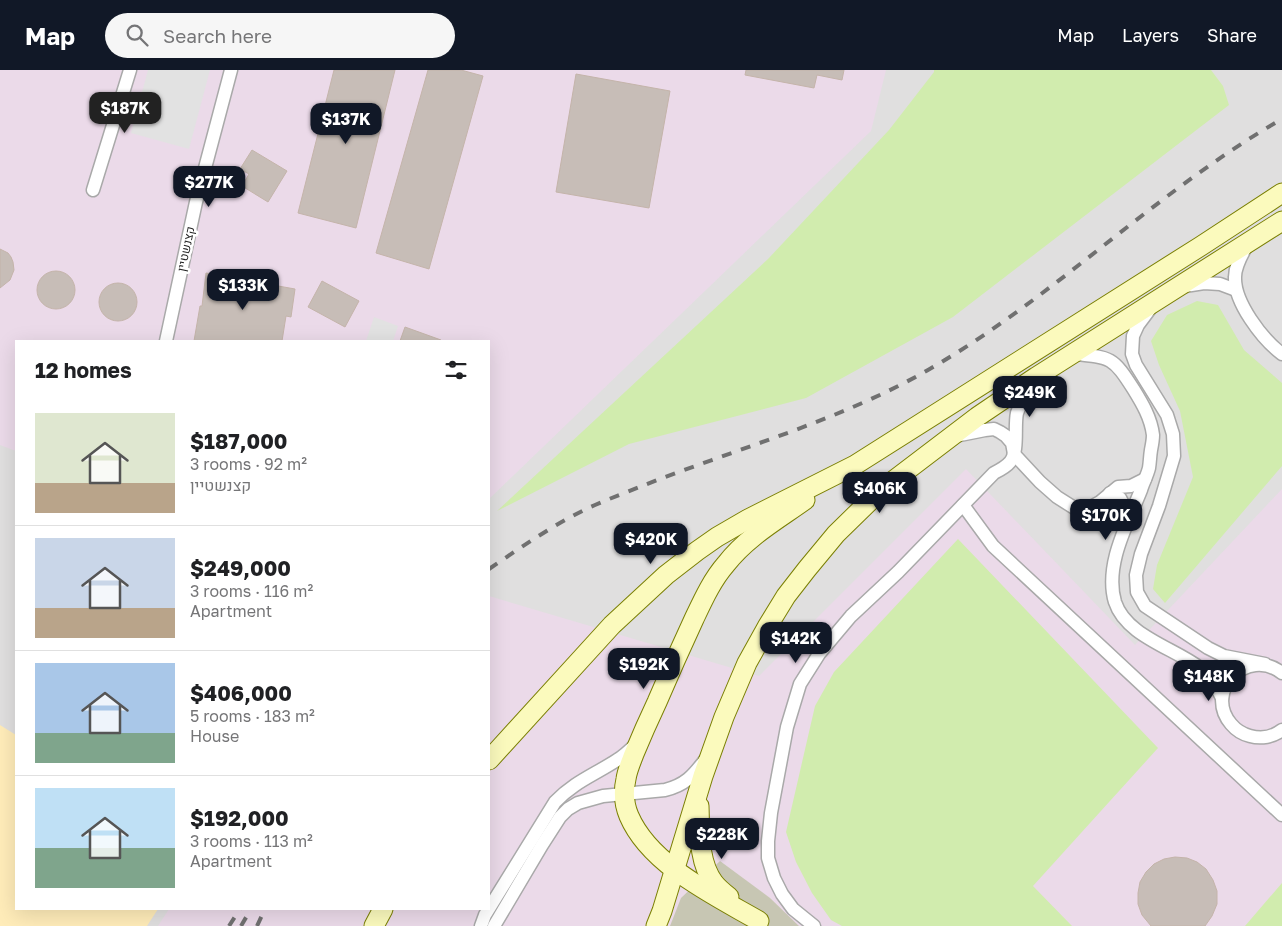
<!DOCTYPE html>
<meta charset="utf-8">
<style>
body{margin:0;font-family:"Golos Text",Heebo,sans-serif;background:#f6f6f6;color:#202124;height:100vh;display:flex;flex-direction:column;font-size:19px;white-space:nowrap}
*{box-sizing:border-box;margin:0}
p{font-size:16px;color:#757577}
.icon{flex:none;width:28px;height:28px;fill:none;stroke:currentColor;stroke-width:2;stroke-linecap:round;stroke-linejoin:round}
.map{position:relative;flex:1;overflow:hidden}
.sheet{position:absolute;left:15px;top:270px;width:475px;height:570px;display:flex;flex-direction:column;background:#fff;border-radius:0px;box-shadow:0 5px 20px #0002}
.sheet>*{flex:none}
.price{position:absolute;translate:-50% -42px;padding:0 11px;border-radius:10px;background:#111827;color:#fff;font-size:16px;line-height:32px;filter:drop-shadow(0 1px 2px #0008)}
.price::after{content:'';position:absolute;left:50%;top:30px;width:15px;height:11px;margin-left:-8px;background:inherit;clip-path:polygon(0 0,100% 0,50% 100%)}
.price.active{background:#222;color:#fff}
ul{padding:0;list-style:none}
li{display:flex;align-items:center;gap:15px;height:125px;padding:0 20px}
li+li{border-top:1px solid #e0e0e0}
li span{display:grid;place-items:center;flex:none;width:140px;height:100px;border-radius:0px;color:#555}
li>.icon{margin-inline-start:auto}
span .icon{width:60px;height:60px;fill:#fffc;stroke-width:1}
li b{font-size:21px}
h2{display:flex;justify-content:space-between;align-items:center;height:60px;padding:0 20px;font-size:21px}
header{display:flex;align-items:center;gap:30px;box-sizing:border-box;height:70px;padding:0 25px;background:#111827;color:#fff}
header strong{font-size:24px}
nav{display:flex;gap:28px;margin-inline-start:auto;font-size:18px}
.search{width:350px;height:45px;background:#f6f6f6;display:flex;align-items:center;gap:12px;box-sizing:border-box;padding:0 18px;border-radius:28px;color:#757577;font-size:19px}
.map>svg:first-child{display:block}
.residential{fill:#e0dfdf;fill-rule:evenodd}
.industrial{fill:#ebdae9}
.construction{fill:#c7c6b3}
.grass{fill:#d1ecae}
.sand{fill:#ffecb9}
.parking{fill:#e2e2e2}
.building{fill:#c7bdb7;stroke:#c4b4aa}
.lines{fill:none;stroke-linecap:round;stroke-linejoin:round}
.street-casing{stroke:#a9a9a9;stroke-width:15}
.secondary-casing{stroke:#7a7f03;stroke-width:21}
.street{stroke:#fff;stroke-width:12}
.secondary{stroke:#fbfabd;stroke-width:19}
.rail{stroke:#707070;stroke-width:4;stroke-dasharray:10 10;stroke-linecap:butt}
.labels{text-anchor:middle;stroke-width:5;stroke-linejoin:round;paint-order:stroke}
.street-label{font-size:12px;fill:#222;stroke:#fff}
</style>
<header>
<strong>Map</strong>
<div class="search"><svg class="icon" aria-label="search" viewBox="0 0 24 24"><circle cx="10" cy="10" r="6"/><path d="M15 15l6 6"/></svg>Search here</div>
<nav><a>Map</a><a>Layers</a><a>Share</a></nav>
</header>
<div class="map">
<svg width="1282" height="856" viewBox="0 0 1282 856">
<rect width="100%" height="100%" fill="#f2eee8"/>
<path class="residential" d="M0,0H1282V856H0ZM16,271H489V839H16Z"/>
<g class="industrial">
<path d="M0,0H886L871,61L489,429V271H16V381L0,375Z"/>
<path d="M966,399L1135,575L1282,419V856H158L169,839H489V526L759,606Z"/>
</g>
<path class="construction" d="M720,791L770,828L799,856H670L681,828Z"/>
<g class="grass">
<path d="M934,0H1211L1223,16L1229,35L953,247L806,328L629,374L497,441L768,189L889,60L934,2Z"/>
<path d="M1197,231L1218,235L1244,280L1282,313V396L1165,533L1153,519L1157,495L1193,407L1180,341L1159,295L1151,271L1167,245Z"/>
<path d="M958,469L1158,678L1033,816L1072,856H842L831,850L812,823L796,792L786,762L815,636L834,602Z"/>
<path d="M1282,813V856H1245Z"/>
</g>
<path class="sand" d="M0,655L16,665V839H158L147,856H0Z"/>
<g class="parking">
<path d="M148,0H210L189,79L131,63Z"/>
<path d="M374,247L398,256L393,271H366Z"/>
</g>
<g class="building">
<path d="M334,0H395L356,158L298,143Z"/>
<path d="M428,0H461L483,6L429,199L376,183Z"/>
<path d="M746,0H844L842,10L817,5L814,18L745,5Z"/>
<path d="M576,4L670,21L649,138L556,122Z"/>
<path d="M252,80L287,101L268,132L242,116L249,104L240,99Z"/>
<path d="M0,179L8,183L11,187L13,192L14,200L10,210L0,218Z"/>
<circle cx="56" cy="220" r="19"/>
<path d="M206,203L295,219L291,247L286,246L282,271H194L200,236H202Z"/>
<path d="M322,211L359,231L345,257L308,237Z"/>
<circle cx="118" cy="232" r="19"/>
<path d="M405,257L441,270V271H400Z"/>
<path d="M1175,787L1187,788L1197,792L1206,799L1213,810L1217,821V834L1212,846L1205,856H1151L1142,845L1138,834V823L1140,812L1146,802L1154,794L1164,789Z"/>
</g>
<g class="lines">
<g class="street-casing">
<g id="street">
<path d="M93,120L130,0"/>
<path d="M1247,175C1242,185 1235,195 1235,207C1234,232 1262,269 1282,284"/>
<path d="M1185,216L1204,213L1220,214L1236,220"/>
<path d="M1150,239L1138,255L1133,266L1132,284L1136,295L1167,345L1173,364L1174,386L1159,436L1141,484L1136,505L1137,522L1145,536L1208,578L1224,586L1265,594"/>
<path d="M166,271L196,132L231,0"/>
<path d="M1073,284C1111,287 1113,287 1134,320C1142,333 1151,348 1153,365C1153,369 1152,375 1151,380C1150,386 1150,392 1149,398C1147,406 1143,413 1141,420C1128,453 1104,495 1115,532C1126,566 1174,578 1200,598C1210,605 1217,617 1222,628"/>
<path d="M955,366L985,360L994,359L1000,362L1006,366L1012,373L1014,384L1040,412L1057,427L1076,439L1089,438L1100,432L1118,417L1131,416L1145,409"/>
<path d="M1110,423L1120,428L1130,447"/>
<path d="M963,435L993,476L1282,745"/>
<path d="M1282,603C1247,576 1203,621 1231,654C1236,660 1242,664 1250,666C1261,669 1273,667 1282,660"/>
<path d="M481,856L485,845L555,732C574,712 594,705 617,690C624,686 630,680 635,675"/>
<path d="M494,856L542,775L560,747L568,739L578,733L603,726L665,720C685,715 693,706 705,690"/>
<path d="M814,856L793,839L782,824L774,808L768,788V771L771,743L787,657L800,614L819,584L851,546L898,502L994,403C1000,400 1006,397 1010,392C1019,382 1014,356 1017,343C1021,331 1027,322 1034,312"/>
</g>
</g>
<g class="secondary-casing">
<g id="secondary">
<path d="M489,690L612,555L666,505L697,481L717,467L748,449L855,395L1201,176L1282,123"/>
<path d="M699,736C700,761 698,792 714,813C718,818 724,823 729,827"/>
<path d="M759,851C714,825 650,795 629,746C624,734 623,722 626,709C627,701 631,692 634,684C641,667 649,649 657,632C669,604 681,577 694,549C703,530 712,510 726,494C747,467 777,450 805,430"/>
<path d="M374,856L383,839"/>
<path d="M656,856L662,841L703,706L724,647L747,593L767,557L786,526L807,499L836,464L881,420L977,347L1036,307L1282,151"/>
</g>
</g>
<use href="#street" class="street"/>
<use href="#secondary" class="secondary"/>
<g class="rail">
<path d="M489,499C523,476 557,452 595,435C611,428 627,422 642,416C738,378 839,351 928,300C1054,228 1156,121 1282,49"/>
<path d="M229,856L240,839"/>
<path d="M241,856L251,839"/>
<path d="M257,856L265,839"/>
</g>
</g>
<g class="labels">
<g class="street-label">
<text transform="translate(186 179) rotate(-78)" y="4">קצנשטיין</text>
</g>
</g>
</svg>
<b class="price active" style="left:125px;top:64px">$187K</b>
<b class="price" style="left:346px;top:75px">$137K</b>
<b class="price" style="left:209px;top:138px">$277K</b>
<b class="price" style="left:243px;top:241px">$133K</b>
<b class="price" style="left:1030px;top:348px">$249K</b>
<b class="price" style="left:880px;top:444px">$406K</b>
<b class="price" style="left:1106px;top:471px">$170K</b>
<b class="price" style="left:651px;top:495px">$420K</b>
<b class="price" style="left:796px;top:594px">$142K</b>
<b class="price" style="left:644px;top:620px">$192K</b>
<b class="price" style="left:1209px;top:632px">$148K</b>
<b class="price" style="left:722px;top:790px">$228K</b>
<section class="sheet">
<h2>12 homes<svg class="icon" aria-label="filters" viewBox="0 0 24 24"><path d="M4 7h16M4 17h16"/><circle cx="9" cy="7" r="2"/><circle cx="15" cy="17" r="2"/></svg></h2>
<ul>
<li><span style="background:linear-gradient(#dfe7d0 70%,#b9a48a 0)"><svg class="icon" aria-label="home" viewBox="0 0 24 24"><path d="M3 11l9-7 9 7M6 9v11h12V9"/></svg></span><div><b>$187,000</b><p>3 rooms · 92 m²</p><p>קצנשטיין</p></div></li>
<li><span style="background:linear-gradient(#c9d6e8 70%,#b9a48a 0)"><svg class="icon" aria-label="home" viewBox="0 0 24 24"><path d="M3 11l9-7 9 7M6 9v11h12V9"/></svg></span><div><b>$249,000</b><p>3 rooms · 116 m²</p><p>Apartment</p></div></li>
<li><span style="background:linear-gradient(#a9c7e8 70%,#7fa58c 0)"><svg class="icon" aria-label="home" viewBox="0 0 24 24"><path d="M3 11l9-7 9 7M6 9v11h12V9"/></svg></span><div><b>$406,000</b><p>5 rooms · 183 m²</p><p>House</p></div></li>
<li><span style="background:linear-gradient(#bfe0f5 60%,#7fa58c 0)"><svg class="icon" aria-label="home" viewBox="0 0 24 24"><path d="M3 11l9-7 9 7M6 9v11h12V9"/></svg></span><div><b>$192,000</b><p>3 rooms · 113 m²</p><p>Apartment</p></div></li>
</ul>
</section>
</div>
